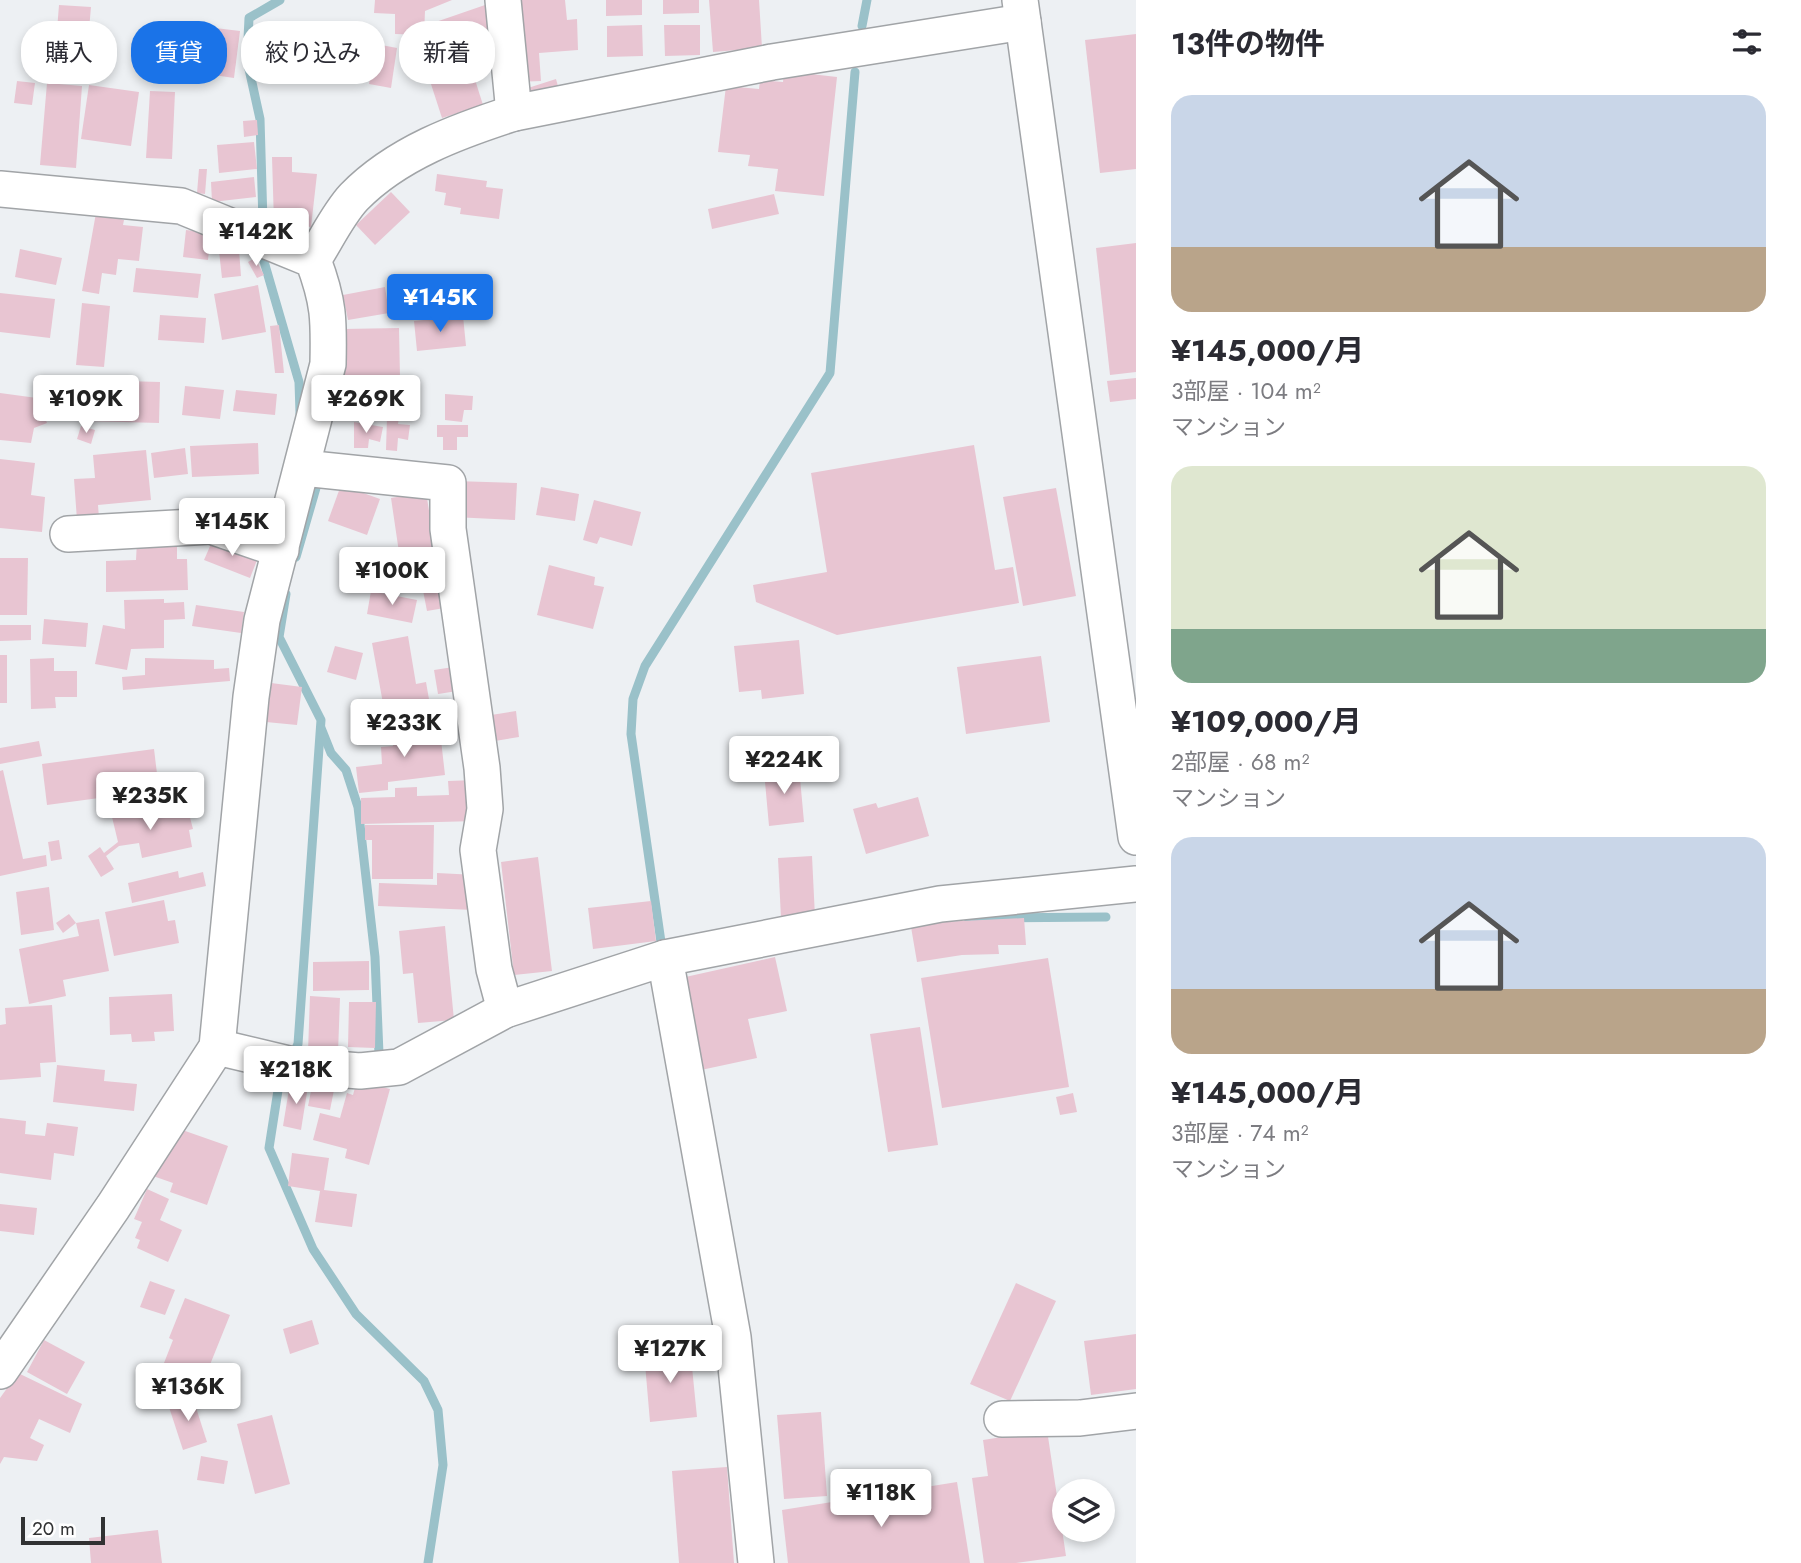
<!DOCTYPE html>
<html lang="ja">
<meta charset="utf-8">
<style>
body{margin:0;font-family:Jost,"Noto Sans JP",sans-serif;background:#f7f7f7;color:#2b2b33;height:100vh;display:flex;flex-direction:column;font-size:26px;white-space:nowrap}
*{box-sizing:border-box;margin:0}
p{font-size:23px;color:#7c7c81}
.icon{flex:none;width:38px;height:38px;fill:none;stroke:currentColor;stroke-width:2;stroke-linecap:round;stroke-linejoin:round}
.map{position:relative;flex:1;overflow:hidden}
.drawer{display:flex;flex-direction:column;background:#fff;width:665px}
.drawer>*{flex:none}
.top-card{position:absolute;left:21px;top:21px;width:665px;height:63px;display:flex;gap:14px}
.fabs{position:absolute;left:1052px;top:1479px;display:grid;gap:14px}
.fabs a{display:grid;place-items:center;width:63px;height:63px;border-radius:50%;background:#fff;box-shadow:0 4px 10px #0003;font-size:35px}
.scale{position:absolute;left:21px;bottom:18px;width:84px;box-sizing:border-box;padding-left:7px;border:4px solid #313233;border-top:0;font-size:19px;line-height:24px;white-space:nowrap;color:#313233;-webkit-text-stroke:5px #fff;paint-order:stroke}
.price{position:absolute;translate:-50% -60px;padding:0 16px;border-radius:7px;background:#fff;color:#222;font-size:23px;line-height:46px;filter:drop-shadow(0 2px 4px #0008)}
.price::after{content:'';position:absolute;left:50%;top:42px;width:21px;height:16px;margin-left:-10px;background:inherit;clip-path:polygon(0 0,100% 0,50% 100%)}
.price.current{background:#1a73e8;color:#fff}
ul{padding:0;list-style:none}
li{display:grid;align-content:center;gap:14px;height:371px;padding:0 35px}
li span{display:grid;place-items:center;height:217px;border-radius:21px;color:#555}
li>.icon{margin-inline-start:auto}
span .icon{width:126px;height:126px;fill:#fffc;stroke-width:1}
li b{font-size:30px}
h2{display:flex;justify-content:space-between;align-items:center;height:84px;padding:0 35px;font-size:30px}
.tag{padding:0 24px;border-radius:28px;background:#fff;box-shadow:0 4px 10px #0003;font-size:24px;line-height:63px}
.tag.current{background:#1a73e8;color:#fff}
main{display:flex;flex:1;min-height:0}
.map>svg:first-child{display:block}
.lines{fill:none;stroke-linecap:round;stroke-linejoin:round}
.stream{stroke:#9ac1c9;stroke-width:9}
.building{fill:#e8c5d2}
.minor-casing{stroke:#a1a4a7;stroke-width:38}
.minor{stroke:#fff;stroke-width:35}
</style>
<main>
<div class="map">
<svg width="1136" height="1563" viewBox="0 0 1136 1563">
<rect width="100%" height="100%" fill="#edf0f3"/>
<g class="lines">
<g class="stream">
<path d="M862,26L867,0"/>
<path d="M263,223L260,119L247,60L249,18L280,0"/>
<path d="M263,258L299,382L300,413"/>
<path d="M296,557L318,481"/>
<path d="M286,594L279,637L321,720L298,1044L292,1057"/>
<path d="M321,728L331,753L346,770L358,807L375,957L379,1054"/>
<path d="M968,918L1106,917"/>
<path d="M661,942L631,734L633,699L645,666L830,373L855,72"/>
<path d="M286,1070L279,1084L269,1148L313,1249L356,1314L424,1381L438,1410L443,1465L428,1563"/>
</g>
</g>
<g class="building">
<path d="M375,0H452L425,11L424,35L395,34V14L374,13Z"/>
<path d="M512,0H565L567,20L577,19L578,50L539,53L541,81L517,82Z"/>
<path d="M606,0H642V15L606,16Z"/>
<path d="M663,0H699V13L663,14Z"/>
<path d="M709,0H759L762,48L713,52Z"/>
<path d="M59,5L91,7L88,41L79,40L78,57L55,55Z"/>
<path d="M485,5L504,44L449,63L444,48L436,50L427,25Z"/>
<path d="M642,25L643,56L607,57V26Z"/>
<path d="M664,25H700V55L665,56Z"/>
<path d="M207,27L240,31L234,78L200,73Z"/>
<path d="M1136,34V169L1100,173L1085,40Z"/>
<path d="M376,44L397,48L391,88L369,84Z"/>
<path d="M187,56L192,65L176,75L170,66Z"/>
<path d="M471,67L483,105L442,118L430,81Z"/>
<path d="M784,71L837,77L824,196L775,191L778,169L748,166L750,155L718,152L726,86L759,89L760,80L783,82Z"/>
<path d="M556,79L561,97L533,106L528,88Z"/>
<path d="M17,81L35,83L32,105L14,103Z"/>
<path d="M47,83L82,86L76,168L40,165Z"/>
<path d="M89,85L139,92L131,146L81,139Z"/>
<path d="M150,91L175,92L172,159L146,158Z"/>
<path d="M257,120L258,135L244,137L243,121Z"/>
<path d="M254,142L257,169L219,173L217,145Z"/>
<path d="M272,157H292V172L317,174L311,227L274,223Z"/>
<path d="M199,169H207L205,194L197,193Z"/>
<path d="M437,174L487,181L486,187L503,189L499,219L460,214L461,208L444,205L446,193L435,191Z"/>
<path d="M254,177L256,197L212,202L211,182Z"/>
<path d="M391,192L410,212L375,245L356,225Z"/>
<path d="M774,194L779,214L712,229L708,209Z"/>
<path d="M96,213L124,220L123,225L143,227L139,261L118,259L116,275L102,273L99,294L82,291Z"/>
<path d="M186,230L211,233L208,260L183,257Z"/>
<path d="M1136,243V372L1110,375L1096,248Z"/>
<path d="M20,249L62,258L56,285L15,277Z"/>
<path d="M239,250L241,276L222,278L219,251Z"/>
<path d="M255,258L264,275L257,278L248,262Z"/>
<path d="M136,268L201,274L198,298L133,292Z"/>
<path d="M258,285L266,332L222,340L214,294Z"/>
<path d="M385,287L389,313L348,320L343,295Z"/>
<path d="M0,293L55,299L50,338L0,332Z"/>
<path d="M82,303L110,306L104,367L76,365Z"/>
<path d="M160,315L206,318L204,343L158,340Z"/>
<path d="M463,316L466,346L417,351L414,321Z"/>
<path d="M279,325L284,373H275L270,326Z"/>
<path d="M399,328L400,377L343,378V329Z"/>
<path d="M1136,378V399L1110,402L1107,381Z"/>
<path d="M88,380L160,382L159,423L87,421Z"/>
<path d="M185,386L224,390L220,419L182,415Z"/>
<path d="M236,390L277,394L275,415L233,411Z"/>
<path d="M0,393L37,398L47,423L34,428L31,443L0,440Z"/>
<path d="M445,394L473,396L472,410H464L462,422L445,420Z"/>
<path d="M387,417H399L398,424L410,425L408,440L398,438L397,451L386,450Z"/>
<path d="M354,422L383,427L380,442L369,439L368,448H354Z"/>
<path d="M437,425H468V437H457V450H443V437H437Z"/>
<path d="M81,426L95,430L91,444L77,439Z"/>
<path d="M258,443L259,474L192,477L190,446Z"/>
<path d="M974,445L995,570L1013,567L1019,603L837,635L756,602L753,585L827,572L811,473Z"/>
<path d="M185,448L188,474L154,478L151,453Z"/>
<path d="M146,450L151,500L98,505L99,518L77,520L74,479L95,478L93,455Z"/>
<path d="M0,459L35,463L31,495L45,497L42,532L0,528Z"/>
<path d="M455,481L517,483L515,520L453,517Z"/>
<path d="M341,485L380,499L367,535L328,521Z"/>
<path d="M541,487L579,494L575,521L536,515Z"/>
<path d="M1056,488L1076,596L1023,606L1003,497Z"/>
<path d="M426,492L436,554L450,607L427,611L420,575L384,583L380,570L401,566L391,498Z"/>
<path d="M594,500L641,512L632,546L600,537L597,544L583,540Z"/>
<path d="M214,537L259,555L250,578L204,560Z"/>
<path d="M137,541L177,542V559H187L188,590L106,592V561L136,560Z"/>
<path d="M0,558H28L27,615H0Z"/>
<path d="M549,565L595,577L594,585L604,587L593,629L537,615Z"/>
<path d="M371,591L417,600L412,623L367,614Z"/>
<path d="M164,599V603L184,602L185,619L164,620V648L131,649L127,670L95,664L103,625L125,629L124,600Z"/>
<path d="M196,605L244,612L241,633L192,626Z"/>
<path d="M44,619L88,623L86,647L42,644Z"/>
<path d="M0,625H31V640L0,641Z"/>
<path d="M408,636L416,684L426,682L431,711L386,720L372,643Z"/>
<path d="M799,640L804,694L762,699L761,690L739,692L734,646Z"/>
<path d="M335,646L363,653L356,680L327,672Z"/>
<rect x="0" y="655" width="7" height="48"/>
<path d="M1041,656L1050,722L966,734L957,667Z"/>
<path d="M54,658V671H77V697H55L56,708L31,709L30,659Z"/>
<path d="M145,658L214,660V669L229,668L230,681L123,690L122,677L145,675Z"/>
<path d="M460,666L464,690L438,694L434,670Z"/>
<path d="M271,683L302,687L297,725L266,722Z"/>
<path d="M516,711L519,737L489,742L485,716Z"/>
<path d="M429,721L431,740H441L445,775L388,782V790L359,793L356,767L382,764L381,747L393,746L390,725Z"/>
<path d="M39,741L42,756L0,764V748Z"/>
<path d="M154,749L159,790L47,805L42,764Z"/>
<path d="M799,767L804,822L769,826L764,771Z"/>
<path d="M3,770L23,859L46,855L47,866L0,876V771Z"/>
<path d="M476,780L477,821L361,824V798L395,797V788L417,787V796L449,795L448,781Z"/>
<path d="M194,797L196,809L188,810L193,829L189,830L192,847L142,858L139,843L119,846L106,856L114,869L101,877L88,856L100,847L104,853L118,842L112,817Z"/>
<path d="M918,797L929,836L866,854L853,809L876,803L878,808Z"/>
<path d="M365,825H434L433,879H372V840H365Z"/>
<path d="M59,840L62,859L51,861L48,842Z"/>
<path d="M812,856L815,917L781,918L778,858Z"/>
<path d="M538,857L552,971L514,975L501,862Z"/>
<path d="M178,871L179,878L203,872L206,886L132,903L128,883Z"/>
<path d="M437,873L476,875L474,910L378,906L379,883L437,885Z"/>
<path d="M49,887L54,930L21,935L16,892Z"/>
<path d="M164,900L168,921L175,920L179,943L114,956L105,912Z"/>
<path d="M651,901L656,941L593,949L588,908Z"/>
<path d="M69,914L76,923L63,933L56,923Z"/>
<path d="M1024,918L1026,945H998L999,954L962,955L917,962L911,927L941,922Z"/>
<path d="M99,919L109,971L63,980L66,996L29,1004L19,949L79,936L76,923Z"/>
<path d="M445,926L454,1020L418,1023L413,973L403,974L399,931Z"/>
<path d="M775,957L787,1011L748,1019L757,1058L701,1070L681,978Z"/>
<path d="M1048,958L1069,1087L942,1108L921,978Z"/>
<path d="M369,961V990L313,991V962Z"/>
<path d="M172,994L174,1031L154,1032L155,1041L132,1042L131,1034L110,1035L109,997Z"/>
<path d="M310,996L340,998L338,1053L308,1052Z"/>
<path d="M349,1002H376L375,1048L348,1047Z"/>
<path d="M52,1005L56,1062L40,1063L41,1077L0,1080V1025L6,1024L5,1008Z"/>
<path d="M920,1027L938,1145L888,1152L870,1034Z"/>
<path d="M57,1065L105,1070L104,1081L137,1084L134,1111L53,1102Z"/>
<path d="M357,1080L390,1089L369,1165L345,1158L347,1149L313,1140L320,1113L340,1118L347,1093L353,1095Z"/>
<path d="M313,1081L335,1085L330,1110L308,1106Z"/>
<path d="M290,1083L308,1086L301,1130L283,1126Z"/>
<path d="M1073,1093L1077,1112L1060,1115L1056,1097Z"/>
<path d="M0,1118L26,1121L25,1134L45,1136L47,1123L78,1127L74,1156L54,1153L51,1180L0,1173Z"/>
<path d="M171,1126L228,1146L207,1205L170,1192L173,1183L153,1176Z"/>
<path d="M292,1153L329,1158L324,1190L357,1194L352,1227L315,1222L320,1191L288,1186Z"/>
<path d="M147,1189L169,1199L160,1220L182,1230L168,1262L137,1248L140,1240L135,1238L142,1222L134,1219Z"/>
<path d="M0,1204L37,1208L34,1235L0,1231Z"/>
<path d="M150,1281L175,1290L165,1315L140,1307Z"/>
<path d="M1016,1283L1056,1301L1010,1401L970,1384Z"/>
<path d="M185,1298L230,1315L201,1387L175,1377L179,1369L164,1363L173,1340L169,1338Z"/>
<path d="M312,1320L319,1344L290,1354L283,1329Z"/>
<path d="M1136,1334V1389L1091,1395L1084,1341Z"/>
<path d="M44,1340L85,1362L67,1394L27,1372Z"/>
<path d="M690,1347L697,1417L650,1422L644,1352Z"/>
<path d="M18,1373L82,1404L70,1433L39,1419L30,1438L44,1445L37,1461L4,1457L0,1464V1398Z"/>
<path d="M192,1395L207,1442L183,1450L168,1404Z"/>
<path d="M821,1412L827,1496L784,1499L777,1415Z"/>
<path d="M272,1415L290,1484L255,1494L237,1424Z"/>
<path d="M1047,1430L1066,1556L1016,1563H984L972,1478L988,1476L983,1440Z"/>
<path d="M201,1456L228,1461L224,1484L197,1480Z"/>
<path d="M727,1467L734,1563H679L672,1471Z"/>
<path d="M957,1482L970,1563H788L782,1510Z"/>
<path d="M158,1530L162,1563H91L89,1538Z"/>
</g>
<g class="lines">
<g class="minor-casing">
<g id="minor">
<path d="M503,0L514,113"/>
<path d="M1020,0L1136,837"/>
<path d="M0,189L181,206L313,260C329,302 329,320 328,364L262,620L251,697L217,1047L113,1207L0,1371"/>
<path d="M313,260C326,240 338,214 354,197C397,153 458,131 514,113L772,62L1023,22"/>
<path d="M303,468L448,483V529L482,768L485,809L478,850L494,969L505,1010"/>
<path d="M68,534L211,526L281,550"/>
<path d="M665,958L733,1337L756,1563"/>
<path d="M217,1047L297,1066L360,1071L399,1067L505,1010L665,958L940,904L1136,884"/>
<path d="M1002,1419L1080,1418L1136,1411"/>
</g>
</g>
<use href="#minor" class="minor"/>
</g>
</svg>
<div class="fabs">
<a><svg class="icon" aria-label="layers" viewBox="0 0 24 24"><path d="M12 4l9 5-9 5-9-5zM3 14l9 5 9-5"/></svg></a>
</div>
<div class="scale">20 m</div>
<b class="price" style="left:256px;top:268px">¥142K</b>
<b class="price current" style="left:440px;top:334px">¥145K</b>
<b class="price" style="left:86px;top:435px">¥109K</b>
<b class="price" style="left:366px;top:435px">¥269K</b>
<b class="price" style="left:232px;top:558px">¥145K</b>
<b class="price" style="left:392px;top:607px">¥100K</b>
<b class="price" style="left:404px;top:759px">¥233K</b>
<b class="price" style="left:784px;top:796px">¥224K</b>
<b class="price" style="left:150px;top:832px">¥235K</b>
<b class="price" style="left:296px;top:1106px">¥218K</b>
<b class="price" style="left:670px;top:1385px">¥127K</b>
<b class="price" style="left:188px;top:1423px">¥136K</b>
<b class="price" style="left:881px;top:1529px">¥118K</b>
<div class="top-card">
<a class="tag">購入</a>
<a class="tag current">賃貸</a>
<a class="tag">絞り込み</a>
<a class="tag">新着</a>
</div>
</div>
<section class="drawer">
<h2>13件の物件<svg class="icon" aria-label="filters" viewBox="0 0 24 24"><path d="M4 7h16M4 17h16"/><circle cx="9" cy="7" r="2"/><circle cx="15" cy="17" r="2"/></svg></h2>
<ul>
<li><span style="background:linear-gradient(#c9d6e8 70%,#b9a48a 0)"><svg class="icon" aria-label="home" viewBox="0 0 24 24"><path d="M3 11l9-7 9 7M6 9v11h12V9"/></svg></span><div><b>¥145,000/月</b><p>3部屋 · 104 m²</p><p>マンション</p></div></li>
<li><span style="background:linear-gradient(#dfe7d0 75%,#7fa58c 0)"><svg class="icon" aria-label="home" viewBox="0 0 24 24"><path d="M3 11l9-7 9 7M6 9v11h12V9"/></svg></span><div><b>¥109,000/月</b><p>2部屋 · 68 m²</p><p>マンション</p></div></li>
<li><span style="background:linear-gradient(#c9d6e8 70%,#b9a48a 0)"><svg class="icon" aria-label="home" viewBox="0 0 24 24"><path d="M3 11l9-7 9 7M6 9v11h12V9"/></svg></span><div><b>¥145,000/月</b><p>3部屋 · 74 m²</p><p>マンション</p></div></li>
</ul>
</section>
</main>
